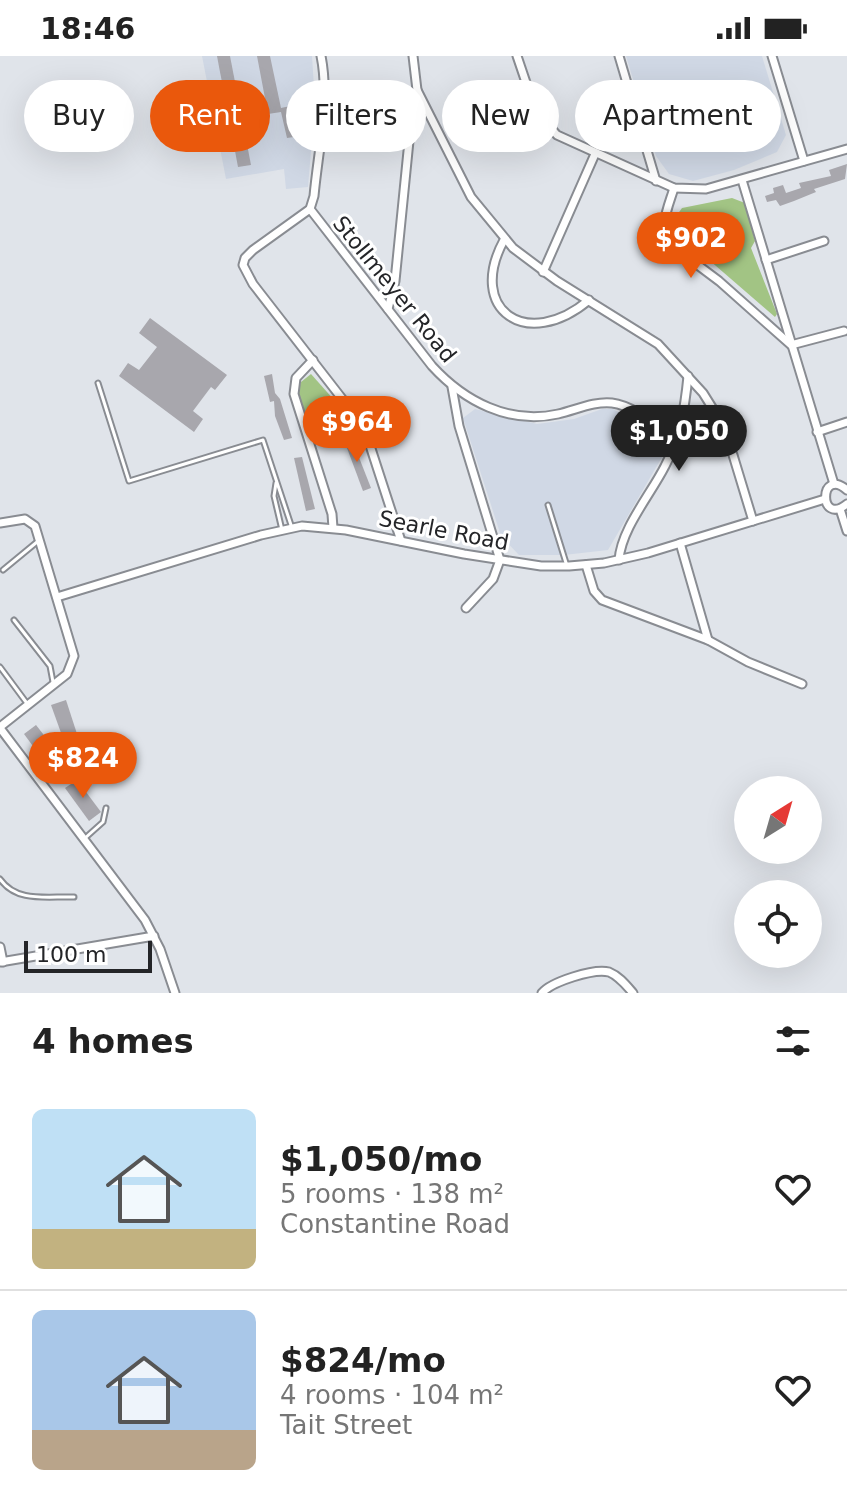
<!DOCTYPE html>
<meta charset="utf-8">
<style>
body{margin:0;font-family:"DejaVu Sans",sans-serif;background:#f6f6f6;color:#222;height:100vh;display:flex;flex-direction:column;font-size:30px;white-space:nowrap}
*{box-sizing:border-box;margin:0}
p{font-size:26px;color:#767676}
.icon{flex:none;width:44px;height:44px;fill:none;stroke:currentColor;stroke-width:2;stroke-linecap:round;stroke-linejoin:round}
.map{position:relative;height:937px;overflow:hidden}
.panel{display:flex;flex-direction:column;background:#fff;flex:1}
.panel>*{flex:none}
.hud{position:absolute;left:24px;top:24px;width:800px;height:72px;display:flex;gap:16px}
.needle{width:52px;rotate:37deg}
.tools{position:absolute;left:734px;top:720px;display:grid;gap:16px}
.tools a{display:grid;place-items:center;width:88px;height:88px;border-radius:50%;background:#fff;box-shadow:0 8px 32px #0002;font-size:40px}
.scale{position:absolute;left:24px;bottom:20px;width:128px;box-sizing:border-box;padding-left:8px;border:4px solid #242528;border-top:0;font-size:22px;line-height:28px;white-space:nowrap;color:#242528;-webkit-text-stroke:6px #fff;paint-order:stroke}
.price{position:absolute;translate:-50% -68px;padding:0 18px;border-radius:28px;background:#ea580c;color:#fff;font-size:26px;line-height:52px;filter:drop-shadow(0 2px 4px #0008)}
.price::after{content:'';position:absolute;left:50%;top:48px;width:24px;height:18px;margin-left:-12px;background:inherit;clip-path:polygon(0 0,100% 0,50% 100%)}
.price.current{background:#222;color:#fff}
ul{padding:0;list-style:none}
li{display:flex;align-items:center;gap:24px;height:200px;padding:0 32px}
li+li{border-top:2px solid #e0e0e0}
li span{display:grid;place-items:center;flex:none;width:224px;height:160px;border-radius:12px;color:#555}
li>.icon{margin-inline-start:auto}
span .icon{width:96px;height:96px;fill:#fffc;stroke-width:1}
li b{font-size:34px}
h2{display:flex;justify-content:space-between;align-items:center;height:96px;padding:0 32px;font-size:34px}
.chip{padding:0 28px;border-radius:36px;background:#fff;box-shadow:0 8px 32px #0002;font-size:28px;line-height:72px}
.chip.current{background:#ea580c;color:#fff}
.status{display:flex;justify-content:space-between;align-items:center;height:56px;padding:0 40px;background:#fff;direction:ltr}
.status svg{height:22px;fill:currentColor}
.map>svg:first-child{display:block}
.built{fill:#d0d8e5}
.green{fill:#a2c484}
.building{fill:#a8a7ad}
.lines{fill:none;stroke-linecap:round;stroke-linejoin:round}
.lane-casing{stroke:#898c92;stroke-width:7}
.street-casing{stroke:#898c92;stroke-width:11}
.lane{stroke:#fff;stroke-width:3}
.street{stroke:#fff;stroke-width:7}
.labels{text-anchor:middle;stroke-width:6;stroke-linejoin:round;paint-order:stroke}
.street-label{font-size:22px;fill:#242528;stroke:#fff}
</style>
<div class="status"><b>18:46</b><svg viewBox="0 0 49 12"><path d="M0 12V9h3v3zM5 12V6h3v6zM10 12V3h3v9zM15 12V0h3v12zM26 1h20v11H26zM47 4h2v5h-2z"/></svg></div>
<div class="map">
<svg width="847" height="937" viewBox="0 0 847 937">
<rect width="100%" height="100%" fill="#e0e4ea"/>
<g class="built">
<path d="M202,0H312L315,47L308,131L286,133L284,113L226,123Z"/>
<path d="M626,0H762L786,79L777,96L734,114L693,125L669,118L656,100Z"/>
<path d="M475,353L537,368L574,363L602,353H613L661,381L665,396L608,494L564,499H519L501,480L463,362Z"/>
</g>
<g class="green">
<path d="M732,142L745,147L755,185L751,192L777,258L775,261L679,178L677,159L682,152Z"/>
<path d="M311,318L335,345L353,374L315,388L298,335L301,326Z"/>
</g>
<g class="building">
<path d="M217,0H230L251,109L238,111Z"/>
<path d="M257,0H270L281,52L295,49L301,80L287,82L281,56L268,58Z"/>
<path d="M847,108L845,123L814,133L816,136L794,145L780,150L776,144L767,146L765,140L774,137L773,132L783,129L786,137L801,132L799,127L831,120L829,114Z"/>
<path d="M150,262L227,319L215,334L211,331L193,355L203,363L194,376L119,320L128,307L139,314L157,291L139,277Z"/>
<path d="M272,318L275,337L280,343L292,382L284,384L275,360L274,345L270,346L264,320Z"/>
<path d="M351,381L371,432L363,435L344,384Z"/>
<path d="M302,401L315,453L306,455L294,402Z"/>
<path d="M66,644L79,684L65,688L51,649Z"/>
<path d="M36,669L65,706L52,716L24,678Z"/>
<path d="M77,724L101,756L89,765L65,732Z"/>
</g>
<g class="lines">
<g class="lane-casing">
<g id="lane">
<path d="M98,327L129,425L263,384L292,472"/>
<path d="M276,427L274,440L282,474"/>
<path d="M548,449L567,510"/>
<path d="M3,514L37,486"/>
<path d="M14,564L50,610L53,626"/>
<path d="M0,611L26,646"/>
<path d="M84,783L103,766L106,752"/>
<path d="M0,823C17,847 47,840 74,841"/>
</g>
</g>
<g class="street-casing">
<g id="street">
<path d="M321,0C330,44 318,96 314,140L310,153L253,194L245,202L243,209L253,228L364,371L401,485"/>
<path d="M413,0L417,34L471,141L513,192L557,225L658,288L703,337L718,361L733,399L753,465"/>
<path d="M517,0L536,56L557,79L674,132L706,133L847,93"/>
<path d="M619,0L656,125"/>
<path d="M772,0L804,105"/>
<path d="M742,124L834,428"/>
<path d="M674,132C668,152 658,170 671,189L719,225L791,289L844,275"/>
<path d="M310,153L432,310C464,345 509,369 558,358C576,354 594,345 612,347C635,350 658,371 677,383"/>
<path d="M504,184C466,254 527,296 589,244"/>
<path d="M766,204L824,185"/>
<path d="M543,216L595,98"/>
<path d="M388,253L395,225L412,55L417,34"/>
<path d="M313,304L296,322L294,338L332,458L333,472"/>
<path d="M452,331L459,370L500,504L493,523L466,552"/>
<path d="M817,376L847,366"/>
<path d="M847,434C819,410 818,471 847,448"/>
<path d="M840,453L847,475"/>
<path d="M0,467L25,463L35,470L74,600L67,618L0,671"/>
<path d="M680,487L708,584"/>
<path d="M619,504C621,473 651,438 665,410C680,382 685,351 688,320"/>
<path d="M586,509L594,535L602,544L708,584L748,606L802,628"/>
<path d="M57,541L261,479L302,470L346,474L464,498L541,510H569L604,507L648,497L825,443"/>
<path d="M0,672L145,864L160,893L175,937"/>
<path d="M0,891L3,906"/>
<path d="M0,906L154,880"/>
<path d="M542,937C551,926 594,912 609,916C619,920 626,929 633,937"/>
</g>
</g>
<use href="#lane" class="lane"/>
<use href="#street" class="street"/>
</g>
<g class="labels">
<g class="street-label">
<text transform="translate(395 233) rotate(51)" y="8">Stollmeyer Road</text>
<text transform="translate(444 474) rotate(11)" y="8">Searle Road</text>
</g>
</g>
</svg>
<div class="tools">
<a><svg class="needle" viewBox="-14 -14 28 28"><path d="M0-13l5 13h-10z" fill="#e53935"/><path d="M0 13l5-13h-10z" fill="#767676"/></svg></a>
<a><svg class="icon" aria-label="locate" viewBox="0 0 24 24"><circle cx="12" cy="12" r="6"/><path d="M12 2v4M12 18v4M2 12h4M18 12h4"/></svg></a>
</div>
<div class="scale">100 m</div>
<b class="price" style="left:691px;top:224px">$902</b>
<b class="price" style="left:357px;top:408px">$964</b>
<b class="price current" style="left:679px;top:417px">$1,050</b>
<b class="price" style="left:83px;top:744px">$824</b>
<div class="hud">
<a class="chip">Buy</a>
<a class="chip current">Rent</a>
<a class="chip">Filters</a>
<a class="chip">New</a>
<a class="chip">Apartment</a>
</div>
</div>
<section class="panel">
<h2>4 homes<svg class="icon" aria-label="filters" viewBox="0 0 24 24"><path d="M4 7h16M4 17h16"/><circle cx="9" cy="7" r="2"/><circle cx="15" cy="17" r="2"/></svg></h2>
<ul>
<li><span style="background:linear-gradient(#bfe0f5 75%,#c2b280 0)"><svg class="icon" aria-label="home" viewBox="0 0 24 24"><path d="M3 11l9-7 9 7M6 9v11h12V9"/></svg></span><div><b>$1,050/mo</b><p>5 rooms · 138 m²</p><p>Constantine Road</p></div><svg class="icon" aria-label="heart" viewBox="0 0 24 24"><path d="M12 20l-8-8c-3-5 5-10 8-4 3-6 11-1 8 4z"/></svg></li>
<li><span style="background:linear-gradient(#a9c7e8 75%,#b9a48a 0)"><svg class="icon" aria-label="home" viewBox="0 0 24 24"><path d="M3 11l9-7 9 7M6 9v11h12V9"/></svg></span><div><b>$824/mo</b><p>4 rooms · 104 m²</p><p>Tait Street</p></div><svg class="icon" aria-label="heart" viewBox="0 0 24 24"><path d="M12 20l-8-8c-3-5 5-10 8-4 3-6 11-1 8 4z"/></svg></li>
</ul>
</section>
